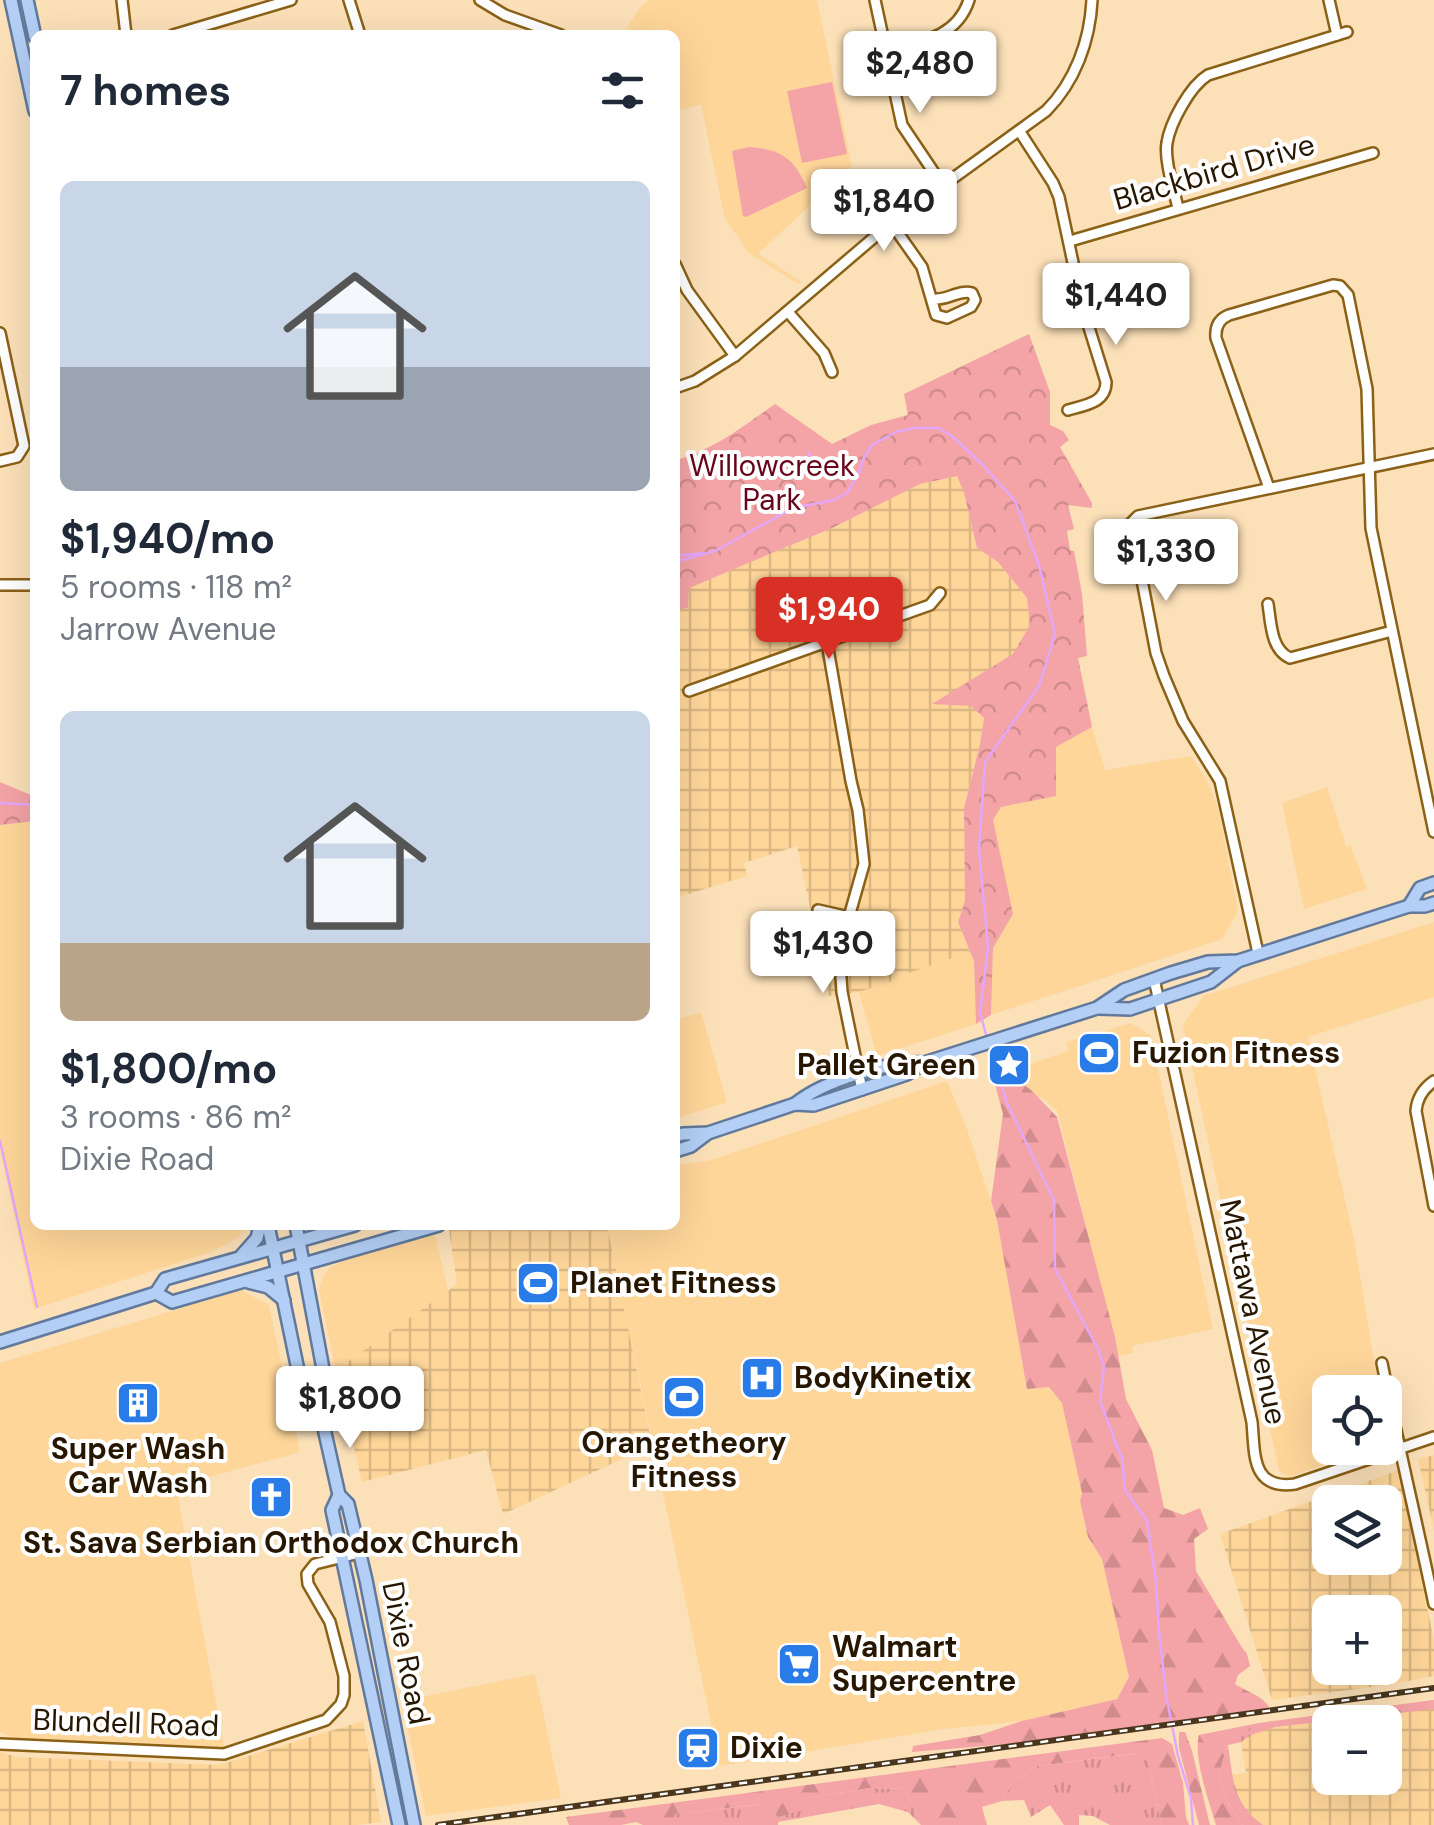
<!DOCTYPE html>
<meta charset="utf-8">
<style>
body{margin:0;font-family:"DM Sans",sans-serif;background:#f2f2f3;color:#1f2937;height:100vh;display:flex;flex-direction:column;font-size:38px;white-space:nowrap}
*{box-sizing:border-box;margin:0}
p{font-size:32px;color:#747a83}
.icon{flex:none;width:55px;height:55px;fill:none;stroke:currentColor;stroke-width:2;stroke-linecap:round;stroke-linejoin:round}
.map{position:relative;flex:1;overflow:hidden}
.details{position:absolute;left:30px;top:30px;width:650px;height:1200px;display:flex;flex-direction:column;background:#fff;border-radius:15px;box-shadow:0 10px 40px #0002}
.details>*{flex:none}
.buttons{position:absolute;left:1312px;top:1375px;display:grid;gap:20px}
.buttons a{display:grid;place-items:center;width:90px;height:90px;border-radius:15px;background:#fff;box-shadow:0 10px 40px #0002;font-size:50px}
.price{position:absolute;translate:-50% -85px;padding:0 22px;border-radius:10px;background:#fff;color:#222;font-size:32px;line-height:65px;filter:drop-shadow(0 2px 5px #0008)}
.price::after{content:'';position:absolute;left:50%;top:60px;width:30px;height:22px;margin-left:-15px;background:inherit;clip-path:polygon(0 0,100% 0,50% 100%)}
.price.active{background:#d93025;color:#fff}
ul{padding:0;list-style:none}
li{display:grid;align-content:center;gap:20px;height:530px;padding:0 30px}
li span{display:grid;place-items:center;height:310px;border-radius:15px;color:#555}
li>.icon{margin-inline-start:auto}
span .icon{width:180px;height:180px;fill:#fffc;stroke-width:1}
li b{font-size:42px}
h2{display:flex;justify-content:space-between;align-items:center;height:120px;padding:0 30px;font-size:42px}
.map>svg:first-child{display:block}
.built{fill:#fed69a}
.industrial{fill:url(#industrial-grid);fill-rule:evenodd}
.grass{fill:url(#grass-tufts)}
.forest{fill:url(#forest-firs)}
.park{fill:url(#park-crowns)}
.pitch{fill:#f4a3a6}
.lines{fill:none;stroke-linecap:round;stroke-linejoin:round}
.stream{stroke:#e3a7f9;stroke-width:2.5}
.minor-casing{stroke:#8a6117;stroke-width:14}
.major-casing{stroke:#62799b;stroke-width:16}
.minor{stroke:#fff;stroke-width:9}
.major{stroke:#b3cff5;stroke-width:11}
.rail-casing{stroke:#49361d;stroke-width:6}
.rail{stroke:#fff;stroke-width:2.5;stroke-dasharray:8;stroke-linecap:butt}
.labels{text-anchor:middle;stroke-width:8;stroke-linejoin:round;paint-order:stroke}
.street-label{font-size:30px;fill:#271600;stroke:#fff}
.park-label{font-size:30px;fill:#67051d;stroke:#fff}
.poi-label{font-size:30px;font-weight:bold;fill:#271600;stroke:#fff;text-anchor:start}
</style>
<div class="map">
<svg width="1434" height="1825" viewBox="0 0 1434 1825">
<defs>
<pattern id="industrial-grid" width="8" height="8" patternUnits="userSpaceOnUse" patternTransform="scale(2.5)"><rect width="8" height="8" fill="#fed69a"/><path d="M0 4h8M4 0v8" fill="none" stroke="#dab783"/></pattern>
<pattern id="grass-tufts" width="24" height="20" patternUnits="userSpaceOnUse" patternTransform="scale(2.5)"><rect width="24" height="20" fill="#f4a3a6"/><path d="M3 7l-1-3M5 7V3M7 7l1-3M15 17l-1-3M17 17v-4M19 17l1-3" fill="none" stroke="#d18c8d"/></pattern>
<pattern id="forest-firs" width="22" height="20" patternUnits="userSpaceOnUse" patternTransform="scale(2.5)"><rect width="22" height="20" fill="#f4a3a6"/><path d="M5 1l3.5 6h-7zM16 11l3.5 6h-7z" fill="#d18c8d"/></pattern>
<pattern id="park-crowns" width="20" height="18" patternUnits="userSpaceOnUse" patternTransform="scale(2.5)"><rect width="20" height="18" fill="#f4a3a6"/><path d="M2 6a3 3 0 1 1 6 0M12 15a3 3 0 1 1 6 0" fill="none" stroke="#d18c8d"/></pattern>
</defs>
<rect width="100%" height="100%" fill="#fbe0b8"/>
<g class="built">
<path d="M649,0H817L852,166L758,254L802,282L798,284L749,253L725,219L701,105L675,111V35H622L640,8Z"/>
<path d="M1092,727L1105,770L1191,756L1208,782L1218,808L1238,911L1222,939L991,1015L993,948L1013,914L992,820L1001,807L1056,796V747Z"/>
<path d="M1327,787L1347,849L1350,844L1367,889L1304,909L1282,803Z"/>
<path d="M35,821V1225H245L239,1237L211,1252L34,1309L0,1148V825Z"/>
<path d="M1434,922V997L1308,1037L1355,1244L1374,1362L1383,1392H1330V1448H1371L1292,1476L1285,1475L1279,1471L1183,1025L1203,996Z"/>
<path d="M970,952L974,961L976,1024L877,1056L859,992L902,978V975Z"/>
<path d="M701,1012L727,1102L678,1118L675,1117V1020Z"/>
<path d="M1131,1023L1151,1036L1213,1329L1132,1346L1133,1353L1119,1356L1057,1110L1042,1098L1027,1096L1013,1070L1068,1051L1067,1042Z"/>
<path d="M947,1081L967,1129L997,1220L1027,1389L1049,1387L1062,1402L1082,1493L1080,1501L1088,1537L1102,1559L1129,1677L1117,1699L1022,1721L944,1729L720,1766L607,1225H675V1165L708,1161Z"/>
<path d="M433,1234L436,1238L448,1291L336,1370L319,1291L323,1277L330,1268L343,1261Z"/>
<path d="M241,1290L269,1305L300,1452L176,1486L224,1747L20,1740L0,1732V1363Z"/>
<path d="M535,1674L561,1798L426,1816L402,1701Z"/>
</g>
<g class="industrial">
<path d="M958,476L964,493L977,548L998,562L1027,598L1030,625L1014,654L934,704L971,705L984,718L980,744L964,808L965,901L958,922L970,952L903,975L902,978L859,992L829,996L797,846L744,863L747,876L675,898V610L688,608V588L832,528L920,484Z"/>
<path d="M468,1225H607L652,1445L503,1514L486,1450L362,1482L336,1370L448,1291L457,1283L449,1230Z"/>
<path d="M1434,1455V1530L1418,1459Z"/>
<path d="M1399,1470L1434,1641V1676L1394,1684L1272,1700L1220,1534ZM1330,1502H1385V1558H1330ZM1385,1612V1668H1330V1612Z"/>
<path d="M1434,1700V1825H1243L1218,1776L1246,1773L1240,1737L1259,1723ZM1330,1722H1385V1778H1330Z"/>
<path d="M363,1721L381,1822L357,1825H0V1752L17,1757L219,1765Z"/>
</g>
<g class="grass">
<path d="M1434,1700V1709L1275,1727L1251,1735L1241,1742L1240,1737L1259,1723Z"/>
<path d="M1228,1745C1233,1779 1233,1804 1263,1825H1243C1220,1790 1213,1786 1228,1745Z"/>
<path d="M1140,1753L1148,1762L1162,1825H1110L1093,1816L1079,1815V1825H1064L1050,1805L1031,1817L1024,1800L1002,1801L1012,1784L1037,1766Z"/>
<path d="M870,1788L905,1789L921,1825L908,1812L879,1804L778,1822V1825H671L674,1814L763,1804L778,1817L808,1798Z"/>
</g>
<g class="forest">
<path d="M1003,1069L1031,1090L1057,1117L1115,1337L1126,1399L1152,1450L1164,1508L1183,1515L1200,1508L1208,1529L1194,1539L1196,1571L1241,1646L1247,1654L1250,1666L1238,1675L1235,1684C1247,1692 1264,1696 1270,1709L1022,1743L912,1752L913,1746L980,1735L1022,1721L1117,1699L1129,1677L1102,1559L1088,1537L1080,1501L1082,1493L1062,1403L1049,1387L1027,1389L997,1220L991,1201L1003,1114L992,1073Z"/>
<path d="M1259,1723L1241,1737V1742L1228,1745C1213,1786 1220,1790 1243,1825H1216C1209,1801 1193,1758 1199,1735Z"/>
<path d="M1179,1732H1185L1192,1751L1210,1825H1199L1179,1748Z"/>
<path d="M1162,1738L1172,1744L1183,1783L1186,1817L1189,1825H1162L1148,1762L1139,1753L1037,1766L1012,1784L1002,1801L982,1807L987,1825H921L905,1789L870,1788L808,1798L804,1810L778,1817L762,1804L675,1814L671,1825H643L636,1822L621,1825H569L566,1817Z"/>
</g>
<g class="park">
<path d="M1029,334L1050,392V425L1063,431L1069,440L1060,447L1092,503V508L1068,505L1074,529L1067,531L1070,550L1074,551L1082,594L1087,656L1078,658L1092,727L1056,747V796L1001,807L993,820L1013,914L993,948L991,1015L976,1024L974,961L958,922L965,901L964,808L980,744L984,718L971,706L932,704L1013,654L1030,625L1027,598L998,562L977,548L964,493L957,476L920,484L832,528L689,588L688,608L675,610V460C711,452 745,425 775,404L832,444L871,425L908,415L904,394Z"/>
<path d="M0,782L31,795L35,794V821L0,825Z"/>
</g>
<g class="pitch">
<path d="M832,82L847,154L802,163L787,91Z"/>
<path d="M749,147C781,149 794,158 807,188L746,217L743,216L732,151Z"/>
</g>
<g class="lines">
<g class="stream">
<path d="M809,452C815,479 834,482 858,474"/>
<path d="M675,556L703,553"/>
<path d="M675,562L715,551L793,508L834,500L847,493L859,473L864,458L872,445L896,432L915,428H939L953,437L983,465L1015,501L1039,565L1055,634L1039,686L985,762L979,850L988,947L980,1013L987,1038"/>
<path d="M0,803L35,805"/>
<path d="M989,1046L1007,1103L1054,1200L1055,1269L1099,1351L1104,1367L1100,1401L1122,1459L1125,1490L1147,1521L1156,1581L1159,1633L1167,1700L1178,1756L1191,1798L1193,1825"/>
<path d="M0,1141L37,1307"/>
</g>
<g class="minor-casing">
<g id="minor">
<path d="M122,0L126,35"/>
<path d="M349,0L360,35"/>
<path d="M480,0L505,15L561,35"/>
<path d="M875,0L902,125L943,186"/>
<path d="M1329,0L1337,35"/>
<path d="M173,35L291,0"/>
<path d="M886,51C920,42 957,38 969,0"/>
<path d="M1020,132L1053,183L1059,197L1082,305L1106,382C1106,403 1085,405 1068,410"/>
<path d="M1178,208C1174,190 1164,160 1167,143C1170,123 1190,86 1208,75L1347,32"/>
<path d="M891,223L922,267L936,315L947,318L971,307L975,300L972,293C959,289 947,301 933,299"/>
<path d="M1070,241L1373,153"/>
<path d="M675,264L687,290L735,356"/>
<path d="M788,312L824,353L832,372"/>
<path d="M0,333L24,446L17,457L0,461"/>
<path d="M675,388L695,381L735,356L891,223L1046,111C1075,82 1090,41 1092,0"/>
<path d="M1269,488L1216,338C1215,327 1219,319 1229,315L1333,285L1340,286L1348,295L1367,389L1371,528L1434,832"/>
<path d="M0,585H35"/>
<path d="M1268,604C1271,623 1271,650 1290,658L1392,631"/>
<path d="M827,643L851,781L858,810L864,864L849,917L840,963L842,992L862,1090"/>
<path d="M689,691L930,605L940,593"/>
<path d="M818,910L849,917"/>
<path d="M1258,953L1220,781L1183,721L1164,676L1156,653L1131,523L1138,516L1434,454"/>
<path d="M1154,979L1252,1422C1255,1454 1251,1490 1295,1484L1434,1437"/>
<path d="M1434,1081C1424,1088 1417,1098 1416,1111L1434,1206"/>
<path d="M1382,1363C1398,1444 1417,1523 1434,1604"/>
<path d="M0,1744L224,1754L326,1720L341,1704L344,1695V1676L330,1622L308,1584L307,1574L315,1564L359,1553"/>
</g>
</g>
<g class="major-casing">
<g id="major">
<path d="M11,0L35,111"/>
<path d="M27,0L35,37"/>
<path d="M1409,906L1420,888L1434,883"/>
<path d="M1099,1008L1130,1009L1211,982L1238,961"/>
<path d="M795,1104C823,1081 888,1061 924,1063"/>
<path d="M675,1136L683,1134L708,1133L795,1104L814,1105L907,1074L924,1063L1097,1008L1124,990L1171,973L1208,962L1238,961L1409,906H1425L1434,903"/>
<path d="M675,1151L691,1146L708,1133"/>
<path d="M268,1225L299,1375L314,1395L321,1415L339,1495L348,1504L366,1580L414,1825"/>
<path d="M296,1225L323,1369L314,1395"/>
<path d="M242,1255L257,1238L260,1225"/>
<path d="M248,1282L268,1287L284,1300"/>
<path d="M156,1293L172,1302L439,1225"/>
<path d="M0,1342L156,1293L165,1279L355,1225"/>
<path d="M339,1495L332,1510L399,1825"/>
</g>
</g>
<use href="#minor" class="minor"/>
<use href="#major" class="major"/>
<g class="rail-casing">
<path id="rail" d="M438,1825L1434,1688"/>
</g>
<use href="#rail" class="rail"/>
</g>
<defs>
<g id="stadium-square" transform="scale(2.25)"><rect x="-9" y="-9" width="18" height="18" rx="4" fill="#297ce7" stroke="#fff"/><path d="M0-5a6.5 5 0 1 0 0 10a6.5 5 0 1 0 0-10ZM-3.5-1.8h7v3.6h-7Z" fill="#fff"/></g>
<g id="sight-square" transform="scale(2.25)"><rect x="-9" y="-9" width="18" height="18" rx="4" fill="#297ce7" stroke="#fff"/><path d="M0-6L1.8-2.2L6-1.7L2.9 1.2L3.7 5.4L0 3.3L-3.7 5.4L-2.9 1.2L-6-1.7L-1.8-2.2Z" fill="#fff"/></g>
<g id="hospital-square" transform="scale(2.25)"><rect x="-9" y="-9" width="18" height="18" rx="4" fill="#297ce7" stroke="#fff"/><path d="M-5-5h3v3.5h4V-5h3V5h-3V1.5h-4V5h-3Z" fill="#fff"/></g>
<g id="building-square" transform="scale(2.25)"><rect x="-9" y="-9" width="18" height="18" rx="4" fill="#297ce7" stroke="#fff"/><path d="M-4-6H4V6H1V3H-1V6H-4ZM-2.5-4.3h1.7v1.8h-1.7ZM.8-4.3h1.7v1.8H.8ZM-2.5-1h1.7V.8h-1.7ZM.8-1h1.7V.8H.8Z" fill="#fff"/></g>
<g id="church-square" transform="scale(2.25)"><rect x="-9" y="-9" width="18" height="18" rx="4" fill="#297ce7" stroke="#fff"/><path d="M-1.2-6h2.4v3.5h3.3v2.4h-3.3V6h-2.4V-.1h-3.3v-2.4h3.3Z" fill="#fff"/></g>
<g id="supermarket-square" transform="scale(2.25)"><rect x="-9" y="-9" width="18" height="18" rx="4" fill="#297ce7" stroke="#fff"/><path d="M-6-5.5h2.5l.6 2H6L4.5 2H-2.5L-4.4-4H-6ZM-1.5 3.2a1.3 1.3 0 1 0 .1 0ZM3 3.2a1.3 1.3 0 1 0 .1 0Z" fill="#fff"/></g>
<g id="station-square" transform="scale(2.25)"><rect x="-9" y="-9" width="18" height="18" rx="4" fill="#297ce7" stroke="#fff"/><path d="M-3-6H3Q5-6 5-4V2Q5 4 3 4L4.5 6H3L1.5 4h-3L-3 6H-4.5L-3 4Q-5 4-5 2V-4Q-5-6-3-6ZM-3.5-4v3h7v-3ZM-3.5 1v1.5H-2V1ZM2 1v1.5H3.5V1Z" fill="#fff"/></g>
</defs>
<g fill-rule="evenodd">
<use href="#stadium-square" x="1099" y="1053"/>
<use href="#sight-square" x="1009" y="1065"/>
<use href="#stadium-square" x="538" y="1283"/>
<use href="#hospital-square" x="762" y="1378"/>
<use href="#stadium-square" x="684" y="1397"/>
<use href="#building-square" x="138" y="1403"/>
<use href="#church-square" x="271" y="1497"/>
<use href="#supermarket-square" x="799" y="1664"/>
<use href="#station-square" x="698" y="1748"/>
</g>
<g class="labels">
<g class="street-label">
<text transform="translate(1214 172) rotate(-16)" y="10">Blackbird Drive</text>
<text transform="translate(1253 1312) rotate(78)" y="10">Mattawa Avenue</text>
<text transform="translate(406 1653) rotate(79)" y="10">Dixie Road</text>
<text transform="translate(126 1723) rotate(2)" y="10">Blundell Road</text>
</g>
<g class="park-label">
<text x="772" y="476">Willowcreek<tspan x="772" dy="34">Park</tspan></text>
</g>
<g class="poi-label">
<text x="1132" y="1063">Fuzion Fitness</text>
<text x="976" y="1075" text-anchor="end">Pallet Green</text>
<text x="570" y="1293">Planet Fitness</text>
<text x="794" y="1388">BodyKinetix</text>
<text x="684" y="1453" text-anchor="middle">Orangetheory<tspan x="684" dy="34">Fitness</tspan></text>
<text x="138" y="1459" text-anchor="middle">Super Wash<tspan x="138" dy="34">Car Wash</tspan></text>
<text x="271" y="1553" text-anchor="middle">St. Sava Serbian Orthodox Church</text>
<text x="832" y="1657">Walmart<tspan x="832" dy="34">Supercentre</tspan></text>
<text x="730" y="1758">Dixie</text>
</g>
</g>
</svg>
<div class="buttons">
<a><svg class="icon" aria-label="locate" viewBox="0 0 24 24"><circle cx="12" cy="12" r="6"/><path d="M12 2v4M12 18v4M2 12h4M18 12h4"/></svg></a>
<a><svg class="icon" aria-label="layers" viewBox="0 0 24 24"><path d="M12 4l9 5-9 5-9-5zM3 14l9 5 9-5"/></svg></a>
<a>+</a>
<a>−</a>
</div>
<b class="price" style="left:920px;top:116px">$2,480</b>
<b class="price" style="left:884px;top:254px">$1,840</b>
<b class="price" style="left:1116px;top:348px">$1,440</b>
<b class="price" style="left:1166px;top:604px">$1,330</b>
<b class="price active" style="left:829px;top:662px">$1,940</b>
<b class="price" style="left:823px;top:996px">$1,430</b>
<b class="price" style="left:350px;top:1451px">$1,800</b>
<section class="details">
<h2>7 homes<svg class="icon" aria-label="filters" viewBox="0 0 24 24"><path d="M4 7h16M4 17h16"/><circle cx="9" cy="7" r="2"/><circle cx="15" cy="17" r="2"/></svg></h2>
<ul>
<li><span style="background:linear-gradient(#c9d6e8 60%,#9aa5b1 0)"><svg class="icon" aria-label="home" viewBox="0 0 24 24"><path d="M3 11l9-7 9 7M6 9v11h12V9"/></svg></span><div><b>$1,940/mo</b><p>5 rooms · 118 m²</p><p>Jarrow Avenue</p></div></li>
<li><span style="background:linear-gradient(#c9d6e8 75%,#b9a48a 0)"><svg class="icon" aria-label="home" viewBox="0 0 24 24"><path d="M3 11l9-7 9 7M6 9v11h12V9"/></svg></span><div><b>$1,800/mo</b><p>3 rooms · 86 m²</p><p>Dixie Road</p></div></li>
</ul>
</section>
</div>
